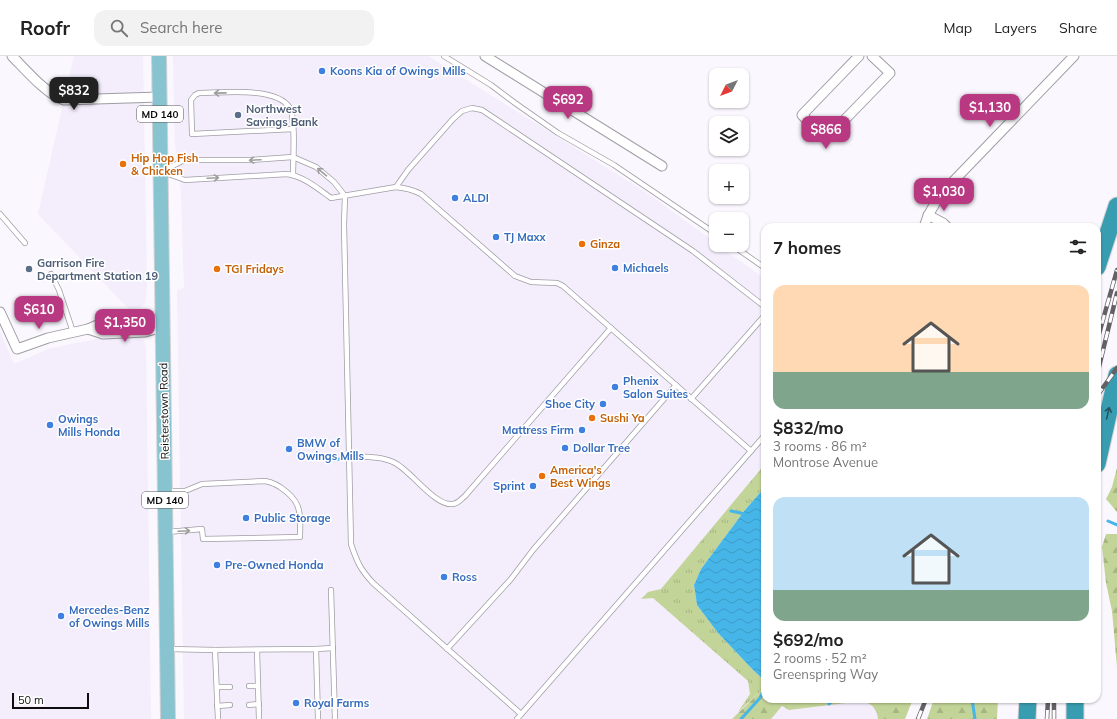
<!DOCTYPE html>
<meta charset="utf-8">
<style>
body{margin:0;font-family:Mulish,sans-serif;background:#f2f2f2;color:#222;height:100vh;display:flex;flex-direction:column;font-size:15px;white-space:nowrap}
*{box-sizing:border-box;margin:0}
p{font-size:13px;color:#767676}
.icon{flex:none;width:22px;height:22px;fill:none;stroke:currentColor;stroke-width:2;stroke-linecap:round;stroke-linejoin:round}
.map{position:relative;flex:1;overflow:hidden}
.details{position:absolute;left:761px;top:167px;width:340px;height:480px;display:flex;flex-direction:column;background:#fff;border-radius:12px;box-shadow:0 1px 3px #0004}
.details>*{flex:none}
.needle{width:26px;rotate:228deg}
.controls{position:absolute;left:709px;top:12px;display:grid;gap:8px}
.controls a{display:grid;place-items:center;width:40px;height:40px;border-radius:8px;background:#fff;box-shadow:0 1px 3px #0004;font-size:20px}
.scale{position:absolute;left:12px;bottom:10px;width:77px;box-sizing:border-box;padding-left:4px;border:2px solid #0d0c0f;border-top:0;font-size:11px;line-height:14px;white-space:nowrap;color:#0d0c0f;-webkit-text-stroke:3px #fff;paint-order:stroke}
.price{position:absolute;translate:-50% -34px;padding:0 9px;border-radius:8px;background:#b93882;color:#fff;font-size:13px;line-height:26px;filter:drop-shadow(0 1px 2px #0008)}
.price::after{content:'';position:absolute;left:50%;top:24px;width:12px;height:9px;margin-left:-6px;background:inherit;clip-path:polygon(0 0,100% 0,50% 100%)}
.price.current{background:#222;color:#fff}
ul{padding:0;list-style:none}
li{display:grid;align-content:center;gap:8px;height:212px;padding:0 12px}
li span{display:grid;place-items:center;height:124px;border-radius:12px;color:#555}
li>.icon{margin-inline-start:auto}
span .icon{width:72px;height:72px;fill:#fffc;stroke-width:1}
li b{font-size:17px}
h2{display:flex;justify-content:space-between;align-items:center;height:48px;padding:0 12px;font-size:17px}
header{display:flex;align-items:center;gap:24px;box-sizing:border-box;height:56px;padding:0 20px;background:#fff;border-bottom:1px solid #e0e0e0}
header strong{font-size:19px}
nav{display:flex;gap:22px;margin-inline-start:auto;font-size:14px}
.search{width:280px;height:36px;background:#f2f2f2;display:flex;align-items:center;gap:10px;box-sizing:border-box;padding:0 14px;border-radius:12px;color:#767676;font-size:15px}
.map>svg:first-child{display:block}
.built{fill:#f3edfc}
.grass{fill:url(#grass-tufts)}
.forest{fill:url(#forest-firs)}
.water{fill:url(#water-waves)}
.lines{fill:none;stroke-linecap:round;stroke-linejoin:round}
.stream{stroke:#46b6e9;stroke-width:3}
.service-casing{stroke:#a09da4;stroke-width:6}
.minor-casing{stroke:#a09da4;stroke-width:11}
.primary-casing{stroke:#d3d3d4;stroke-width:16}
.motorway-casing{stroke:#d3d3d4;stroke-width:19}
.service{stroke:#fff;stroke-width:4.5}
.minor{stroke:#fff;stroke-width:9}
.primary{stroke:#88c4d0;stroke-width:14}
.motorway{stroke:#399db1;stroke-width:17}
.rail-casing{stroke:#636166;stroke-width:4.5}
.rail{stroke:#fff;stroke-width:3;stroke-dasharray:9;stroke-linecap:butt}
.oneway{stroke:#9e9e9f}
.oneway2{stroke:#235460}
.shop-dot{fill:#3f7fe0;stroke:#fff;stroke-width:1.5}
.service-dot{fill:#5c6f8a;stroke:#fff;stroke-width:1.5}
.food-dot{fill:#e8710a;stroke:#fff;stroke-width:1.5}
.labels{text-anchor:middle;stroke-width:3;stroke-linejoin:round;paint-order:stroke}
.shield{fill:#fff;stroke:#565557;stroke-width:1}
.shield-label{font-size:10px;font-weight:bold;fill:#0d0c0f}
.shop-label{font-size:11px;font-weight:bold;fill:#366cbe;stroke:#fff;text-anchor:start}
.service-label{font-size:11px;font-weight:bold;fill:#4e5e75;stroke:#fff;text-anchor:start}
.food-label{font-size:11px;font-weight:bold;fill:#c56008;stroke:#fff;text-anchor:start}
.street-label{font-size:11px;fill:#0d0c0f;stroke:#fff}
</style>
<header>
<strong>Roofr</strong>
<div class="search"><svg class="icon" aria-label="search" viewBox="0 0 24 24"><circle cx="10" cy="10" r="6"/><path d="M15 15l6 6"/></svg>Search here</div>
<nav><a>Map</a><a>Layers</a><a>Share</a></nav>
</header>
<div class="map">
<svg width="1117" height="663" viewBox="0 0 1117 663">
<defs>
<pattern id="grass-tufts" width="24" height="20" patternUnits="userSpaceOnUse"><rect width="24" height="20" fill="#c3d498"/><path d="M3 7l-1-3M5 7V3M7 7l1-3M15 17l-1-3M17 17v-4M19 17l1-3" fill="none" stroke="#a6b582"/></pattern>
<pattern id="forest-firs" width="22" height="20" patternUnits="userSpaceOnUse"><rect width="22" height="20" fill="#c3d498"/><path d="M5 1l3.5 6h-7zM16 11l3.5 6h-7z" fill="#a6b582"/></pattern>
<pattern id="water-waves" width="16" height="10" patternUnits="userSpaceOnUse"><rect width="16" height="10" fill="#46b6e9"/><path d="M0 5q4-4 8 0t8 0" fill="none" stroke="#3c9bc7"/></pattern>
</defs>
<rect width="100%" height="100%" fill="#faf7fe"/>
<g class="built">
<path d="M74,0H143L147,231L145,248L139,252L129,253L38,158Z"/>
<path d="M173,0H428L647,137L716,187V189H718L765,223V643H905L897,663H184L177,234L184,232L181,137L175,87Z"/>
<path d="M0,275L14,308L48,293L76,287L108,281L137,279L144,284L146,292L151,663H0Z"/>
</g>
<path class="grass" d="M765,408V431L745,454L701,513L694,529L697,549L718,577L753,614L765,625V631L738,656L750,638L748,625L653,542L641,543L648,536L661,533Z"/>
<g class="forest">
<path d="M1117,412V456L1106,443L1112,431Z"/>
<path d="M1106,478H1117V611L1112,555L1106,527L1102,491Z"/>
<path d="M765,631V643H913L905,663H878C877,652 872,648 862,645L789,654L782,650L771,663H732Z"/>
<path d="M934,643H998L997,663H927Z"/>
</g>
<path class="water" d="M765,431V625L753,614L718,577L697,549L694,529L701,513L745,454Z"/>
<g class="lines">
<g class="stream">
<path d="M334,404L339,403"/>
<path d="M731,455L745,458"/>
<path d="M1108,465L1117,469"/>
<path d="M972,643L975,663"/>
<path d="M829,648L834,643"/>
<path d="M741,663L760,642L765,632"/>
</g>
<g class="service-casing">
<g id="service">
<path d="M444,0L491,29L515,47L558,77L614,109L716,178"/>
<path d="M163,115L184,104H252L293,101L316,111L334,126L345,140L344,169L351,488C357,506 360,513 373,527L521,658"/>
<path d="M163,116L185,124L287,118C305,121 317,132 331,142L396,131C406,132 413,134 421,138L515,220L531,226L557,227L563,230L751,395"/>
<path d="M293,119C293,105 296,64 290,52C276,30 222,37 199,37L195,39L191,44L192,78L293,73"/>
<path d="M396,131L408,114L453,63L462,55L472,52L482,54L693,195L765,251"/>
<path d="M0,158L25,187"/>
<path d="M732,189L765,212"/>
<path d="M51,218L59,234L73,276"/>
<path d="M691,343L765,259"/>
<path d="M349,400C364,401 382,400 395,407C411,415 435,450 452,448C458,448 461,443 465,440L611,272"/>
<path d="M167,435H185L202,428L265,425C278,427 297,441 299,455C301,463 300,472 300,481L203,483L202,473L167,476"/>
<path d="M331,534L335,663"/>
<path d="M169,593L215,594L316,593L318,663"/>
<path d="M316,593L333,592"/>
<path d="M447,593L511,523L533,494L676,329"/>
<path d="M215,594L218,663"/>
<path d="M257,594L259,663"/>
<path d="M249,630H258"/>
<path d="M217,631H230"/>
<path d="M249,649L259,648"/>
<path d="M217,650L230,649"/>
<path d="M517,663L765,379"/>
</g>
</g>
<g class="minor-casing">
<g id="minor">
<path d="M12,0C25,13 47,39 64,44L160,41"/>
<path d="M485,0L662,110"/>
<path d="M859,0L802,59L826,83L890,17L872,0"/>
<path d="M928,159L943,167L947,171"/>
<path d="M924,171C928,158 934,148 942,137L1074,0"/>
<path d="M0,256L17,293L48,282L88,273L106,265L146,260L163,271"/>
<path d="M88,273L103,278L145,276L163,271"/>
</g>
</g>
<g class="primary-casing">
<path id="primary" d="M159,0L168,663"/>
</g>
<g class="motorway-casing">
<g id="motorway">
<path d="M1097,211L1117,150"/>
<path d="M1097,408L1117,319"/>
<path d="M1027,663L1028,643"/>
<path d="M1075,663V643"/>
</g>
</g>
<use href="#service" class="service"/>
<use href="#minor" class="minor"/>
<use href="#primary" class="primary"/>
<use href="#motorway" class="motorway"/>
<g class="rail-casing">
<g id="rail">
<path d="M1097,285L1117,214"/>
<path d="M1097,319L1117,237"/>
<path d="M1097,340L1117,312"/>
<path d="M918,663L926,643"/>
<path d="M1047,663L1048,643"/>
<path d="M1054,663V643"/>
</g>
</g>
<use href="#rail" class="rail"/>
</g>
<defs><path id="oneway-shaft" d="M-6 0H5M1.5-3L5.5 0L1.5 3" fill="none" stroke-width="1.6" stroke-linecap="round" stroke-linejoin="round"/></defs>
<g class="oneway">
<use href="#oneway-shaft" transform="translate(220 37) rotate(179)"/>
<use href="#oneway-shaft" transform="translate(255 104) rotate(177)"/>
<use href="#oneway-shaft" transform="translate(322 116) rotate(-140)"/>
<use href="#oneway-shaft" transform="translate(213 122) rotate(-3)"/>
<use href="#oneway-shaft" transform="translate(184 475) rotate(-3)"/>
</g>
<use class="oneway2" href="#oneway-shaft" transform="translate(1108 357) rotate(-77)"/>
<g class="shop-dot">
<circle cx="322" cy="15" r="4"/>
<circle cx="455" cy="142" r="4"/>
<circle cx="496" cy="181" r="4"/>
<circle cx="615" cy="212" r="4"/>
<circle cx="615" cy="331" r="4"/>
<circle cx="603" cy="348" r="4"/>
<circle cx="50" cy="369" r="4"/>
<circle cx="582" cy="374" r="4"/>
<circle cx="565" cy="392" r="4"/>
<circle cx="289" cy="393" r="4"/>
<circle cx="533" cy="430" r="4"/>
<circle cx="246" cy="462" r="4"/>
<circle cx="217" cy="509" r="4"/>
<circle cx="444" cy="521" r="4"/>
<circle cx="61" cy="560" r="4"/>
<circle cx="296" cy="647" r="4"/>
</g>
<g class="service-dot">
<circle cx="238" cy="59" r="4"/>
<circle cx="29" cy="213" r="4"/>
</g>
<g class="food-dot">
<circle cx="123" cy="108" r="4"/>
<circle cx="582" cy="188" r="4"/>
<circle cx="217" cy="213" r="4"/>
<circle cx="592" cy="362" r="4"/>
<circle cx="542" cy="420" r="4"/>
</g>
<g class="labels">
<g class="shield">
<rect x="137" y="50" width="46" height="16" rx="3"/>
<rect x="142" y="436" width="46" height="16" rx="3"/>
</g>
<g class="shield-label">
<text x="160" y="62">MD 140</text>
<text x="165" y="448">MD 140</text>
</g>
<g class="shop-label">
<text x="330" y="19">Koons Kia of Owings Mills</text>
<text x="463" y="146">ALDI</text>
<text x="504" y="185">TJ Maxx</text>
<text x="623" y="216">Michaels</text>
<text x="623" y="329">Phenix<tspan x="623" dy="13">Salon Suites</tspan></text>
<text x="595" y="352" text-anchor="end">Shoe City</text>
<text x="58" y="367">Owings<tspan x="58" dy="13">Mills Honda</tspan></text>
<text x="574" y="378" text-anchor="end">Mattress Firm</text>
<text x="297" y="391">BMW of<tspan x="297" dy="13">Owings Mills</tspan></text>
<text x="573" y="396">Dollar Tree</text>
<text x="525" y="434" text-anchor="end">Sprint</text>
<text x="254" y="466">Public Storage</text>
<text x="225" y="513">Pre-Owned Honda</text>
<text x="452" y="525">Ross</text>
<text x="69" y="558">Mercedes-Benz<tspan x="69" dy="13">of Owings Mills</tspan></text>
<text x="304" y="651">Royal Farms</text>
</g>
<g class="service-label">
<text x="246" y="57">Northwest<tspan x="246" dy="13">Savings Bank</tspan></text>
<text x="37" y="211">Garrison Fire<tspan x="37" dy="13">Department Station 19</tspan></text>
</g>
<g class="food-label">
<text x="131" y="106">Hip Hop Fish<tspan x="131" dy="13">&amp; Chicken</tspan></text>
<text x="590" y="192">Ginza</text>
<text x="225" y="217">TGI Fridays</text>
<text x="600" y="366">Sushi Ya</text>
<text x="550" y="418">America's<tspan x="550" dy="13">Best Wings</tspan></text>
</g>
<g class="street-label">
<text transform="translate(164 355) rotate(-91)" y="4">Reisterstown Road</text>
</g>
</g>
</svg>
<div class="controls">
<a><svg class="needle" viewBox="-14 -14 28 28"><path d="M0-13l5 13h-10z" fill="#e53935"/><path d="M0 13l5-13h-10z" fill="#767676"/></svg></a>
<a><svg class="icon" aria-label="layers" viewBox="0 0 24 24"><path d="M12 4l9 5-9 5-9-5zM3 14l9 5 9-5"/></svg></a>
<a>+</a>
<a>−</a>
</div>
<div class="scale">50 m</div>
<b class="price current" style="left:74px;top:55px">$832</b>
<b class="price" style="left:568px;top:64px">$692</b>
<b class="price" style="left:990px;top:72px">$1,130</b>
<b class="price" style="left:826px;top:94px">$866</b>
<b class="price" style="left:944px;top:156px">$1,030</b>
<b class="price" style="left:39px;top:274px">$610</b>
<b class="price" style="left:125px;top:287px">$1,350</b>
<section class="details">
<h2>7 homes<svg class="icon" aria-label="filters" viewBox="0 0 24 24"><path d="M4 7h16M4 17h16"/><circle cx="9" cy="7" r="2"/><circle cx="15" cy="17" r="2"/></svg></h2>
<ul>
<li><span style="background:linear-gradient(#ffd9b3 70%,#7fa58c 0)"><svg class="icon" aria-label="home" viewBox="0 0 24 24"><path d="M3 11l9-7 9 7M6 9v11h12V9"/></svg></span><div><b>$832/mo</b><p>3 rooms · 86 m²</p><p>Montrose Avenue</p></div></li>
<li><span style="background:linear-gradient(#bfe0f5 75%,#7fa58c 0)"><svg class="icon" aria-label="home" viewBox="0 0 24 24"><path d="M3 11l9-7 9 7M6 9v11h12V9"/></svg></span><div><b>$692/mo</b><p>2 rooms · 52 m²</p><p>Greenspring Way</p></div></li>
</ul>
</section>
</div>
